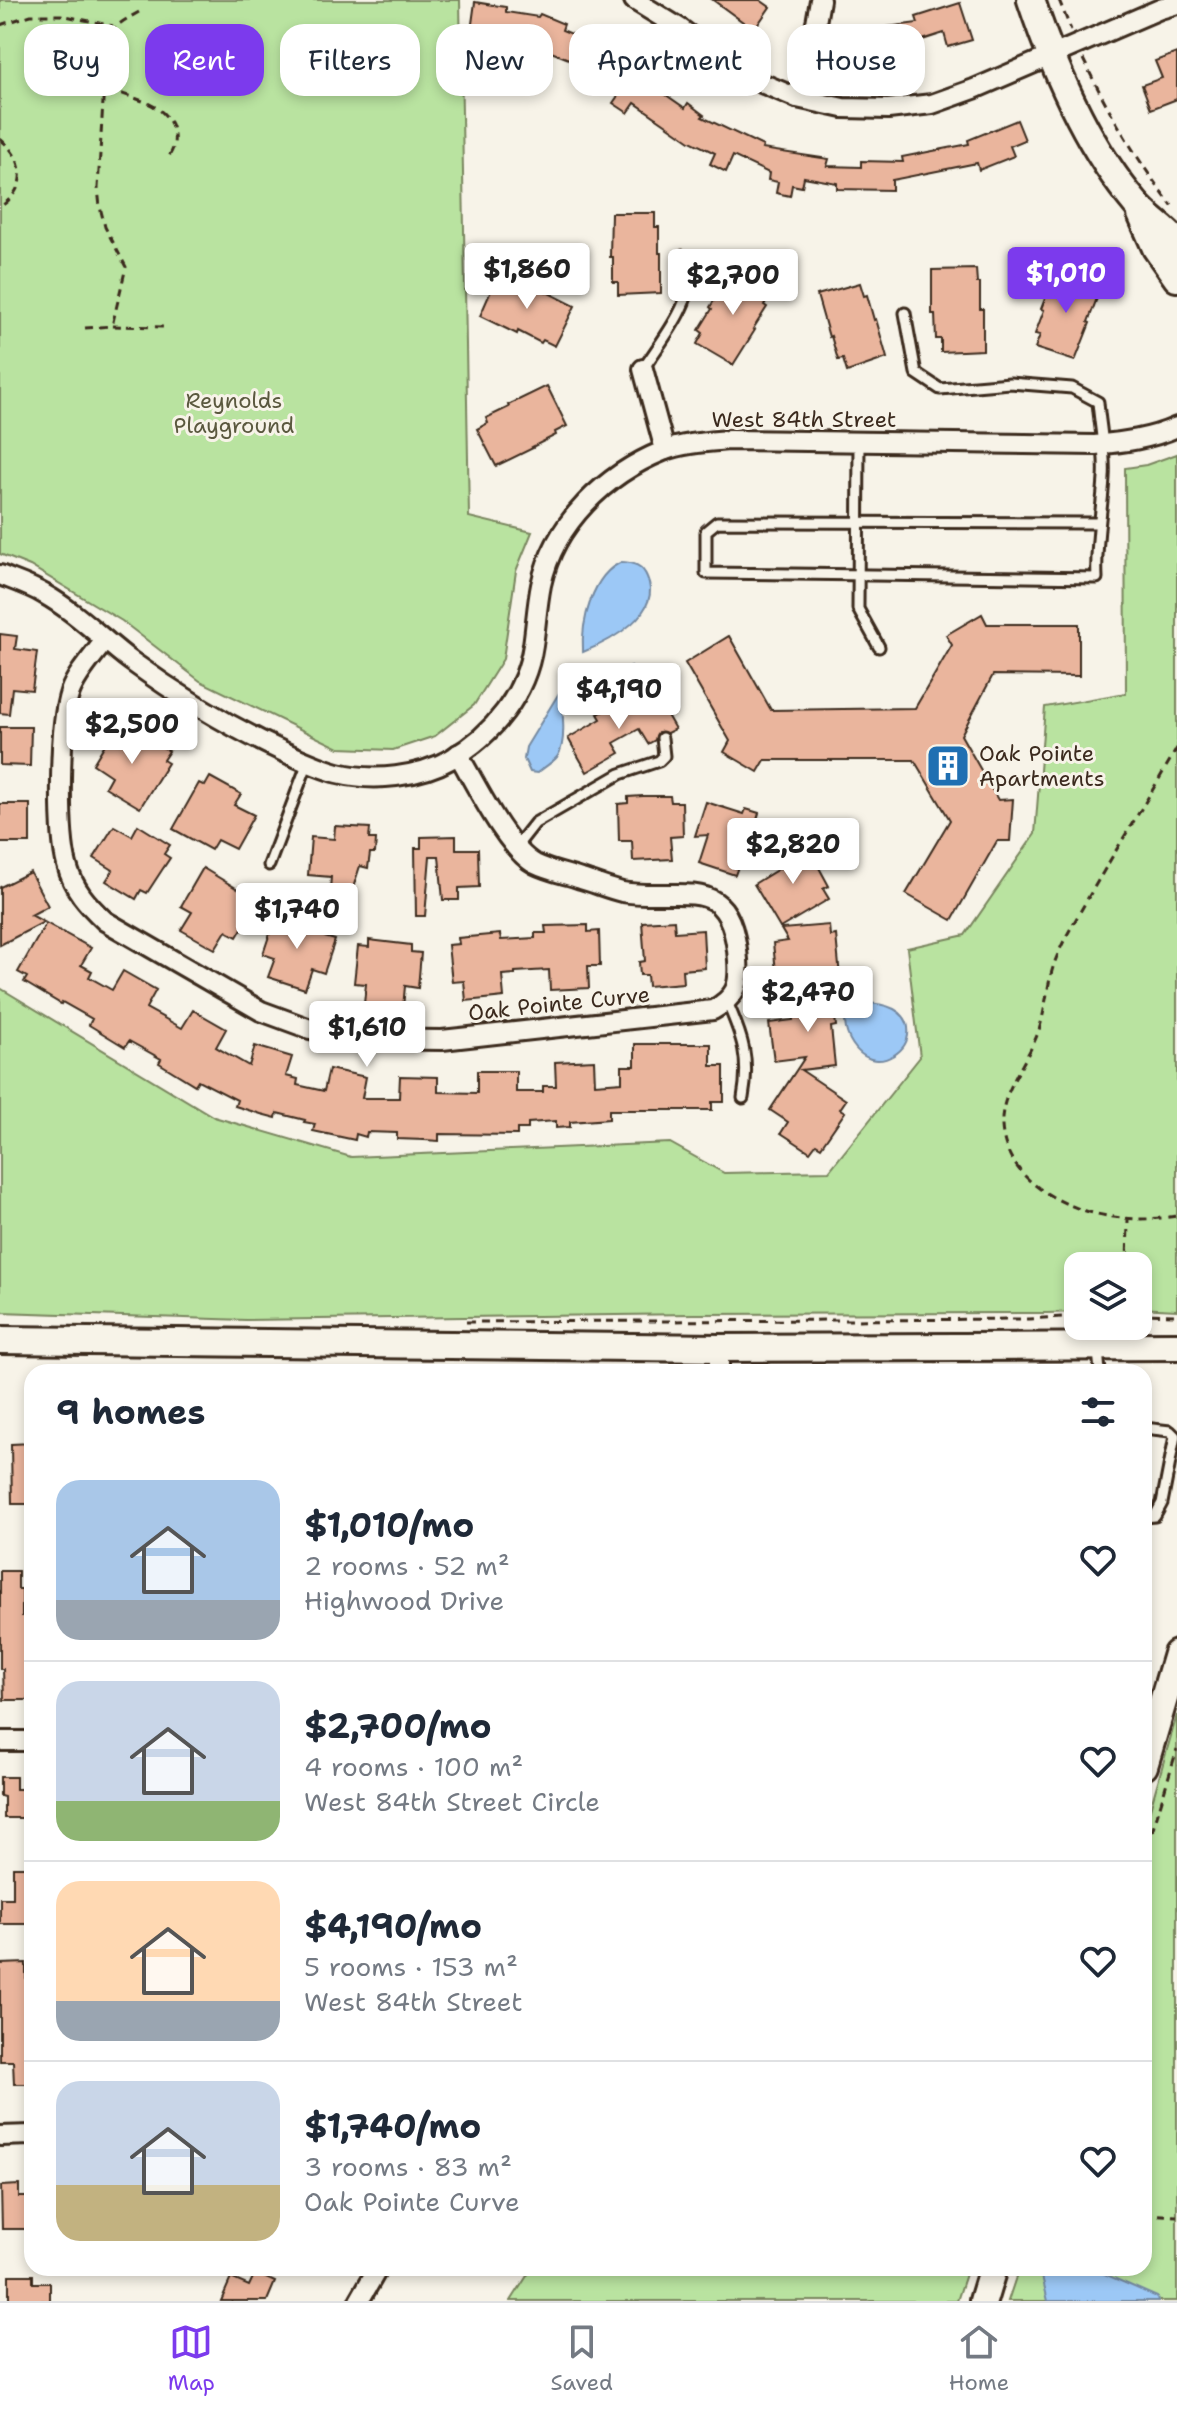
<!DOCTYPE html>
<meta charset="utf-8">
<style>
body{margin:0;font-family:"Shantell Sans",sans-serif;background:#f2f2f3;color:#1f2937;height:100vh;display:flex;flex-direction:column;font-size:30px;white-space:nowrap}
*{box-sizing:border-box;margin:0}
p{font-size:26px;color:#747a83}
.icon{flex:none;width:44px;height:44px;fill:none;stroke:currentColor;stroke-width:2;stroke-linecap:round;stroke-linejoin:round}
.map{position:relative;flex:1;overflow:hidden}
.sheet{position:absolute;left:24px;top:1364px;width:1128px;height:912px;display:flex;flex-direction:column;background:#fff;border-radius:24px;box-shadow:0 4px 12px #0003}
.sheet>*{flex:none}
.banner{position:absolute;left:24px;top:24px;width:1130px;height:72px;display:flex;gap:16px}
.tools{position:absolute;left:1064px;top:1252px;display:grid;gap:16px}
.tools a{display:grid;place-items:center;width:88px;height:88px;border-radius:16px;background:#fff;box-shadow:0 4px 12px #0003;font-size:40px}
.price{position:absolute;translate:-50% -68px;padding:0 18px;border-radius:8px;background:#fff;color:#222;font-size:26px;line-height:52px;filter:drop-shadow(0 2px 4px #0008)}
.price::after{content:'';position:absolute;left:50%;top:48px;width:24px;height:18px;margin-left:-12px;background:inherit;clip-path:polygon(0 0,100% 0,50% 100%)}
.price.on{background:#7c3aed;color:#fff}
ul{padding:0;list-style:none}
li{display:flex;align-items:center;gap:24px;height:200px;padding:0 32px}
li+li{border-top:2px solid #e0e1e3}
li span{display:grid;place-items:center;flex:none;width:224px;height:160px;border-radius:24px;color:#555}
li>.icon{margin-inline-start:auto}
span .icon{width:96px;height:96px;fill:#fffc;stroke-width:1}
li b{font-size:34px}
h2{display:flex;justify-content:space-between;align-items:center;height:96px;padding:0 32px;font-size:34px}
.pill{padding:0 28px;border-radius:24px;background:#fff;box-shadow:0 4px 12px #0003;font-size:28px;line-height:72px}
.pill.on{background:#7c3aed;color:#fff}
.menu{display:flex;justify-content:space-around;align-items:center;height:112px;border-top:2px solid #e0e1e3;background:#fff;font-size:22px;color:#747a83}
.menu a{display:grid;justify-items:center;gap:4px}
.menu .on{color:#7c3aed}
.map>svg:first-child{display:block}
.green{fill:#b9e3a0;stroke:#7a865f;stroke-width:2}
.water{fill:#9cc8f6;stroke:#7589a0;stroke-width:2}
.building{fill:#eab59d;stroke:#3b2a1e;stroke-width:2}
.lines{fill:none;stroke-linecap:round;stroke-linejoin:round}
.lane-casing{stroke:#3b2a1e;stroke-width:15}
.street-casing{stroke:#3b2a1e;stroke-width:24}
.secondary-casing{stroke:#3b2a1e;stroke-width:32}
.path{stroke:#3b2a1e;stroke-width:3;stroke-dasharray:8 6;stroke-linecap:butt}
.lane{stroke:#f7f3e8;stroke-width:9}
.street{stroke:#f7f3e8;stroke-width:18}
.secondary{stroke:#f7f3e8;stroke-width:26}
.labels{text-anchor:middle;stroke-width:6;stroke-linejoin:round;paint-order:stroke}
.park-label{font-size:22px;fill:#5a583e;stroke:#f7f3e8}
.street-label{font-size:22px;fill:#3b2a1e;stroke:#f7f3e8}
.poi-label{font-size:22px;fill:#3b2a1e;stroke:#f7f3e8;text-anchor:start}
</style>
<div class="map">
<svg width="1177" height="2301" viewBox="0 0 1177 2301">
<rect width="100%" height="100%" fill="#f7f3e8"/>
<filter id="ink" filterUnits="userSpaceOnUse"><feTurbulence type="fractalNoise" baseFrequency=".0125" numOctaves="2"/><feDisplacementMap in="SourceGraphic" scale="16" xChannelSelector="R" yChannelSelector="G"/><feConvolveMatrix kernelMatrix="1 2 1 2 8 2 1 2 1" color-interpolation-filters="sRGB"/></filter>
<g filter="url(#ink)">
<g class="green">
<path d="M0,0H460L469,517L532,532L516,571L503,659L474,705L435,736L393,750L339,748L200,681L122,621L30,566L0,554Z"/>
<path d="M1177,454V1310L1138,1308V1266H1078V1312L1047,1313L694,1314L246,1320L0,1312V988L214,1117L351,1157L670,1143L724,1173L829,1171L920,1057L907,948L965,935L1035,834L1045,707L1126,693L1125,468L1146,465Z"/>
<path d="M1177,1715V2301H1008L1019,2268H1144V1830Z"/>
<path d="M532,2268H968L957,2301H511Z"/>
</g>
<g class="water">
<path d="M622,562C634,563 642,565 647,577C663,613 611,641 583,652C581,623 592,574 622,562Z"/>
<path d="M631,666L645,691L633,698L628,697L603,712L590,689Z"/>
<path d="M559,693C563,708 567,744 557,757C552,763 543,768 537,773L530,772L524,759L526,747Z"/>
<path d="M863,1003C874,1003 884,1004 894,1009C914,1020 912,1044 894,1055C859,1077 833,1021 851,1007C854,1004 859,1004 863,1003Z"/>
<path d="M1040,2268H1091L1157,2297L1158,2301H1048Z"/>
</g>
<g class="building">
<path d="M713,0H760L770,7L754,30Z"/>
<path d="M475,2L506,7V12L538,17L540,14L564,24L562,30L606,48L609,44L654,75L649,83L685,108L688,103L704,115L702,117L763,146L762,149L829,159L827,166L861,167V161L903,162L902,157L969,144L968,140L1017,120L1025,140L1010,146L1014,156L979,170L977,163L892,180V190L837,189V183L804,177L802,187L792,185L790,196L776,193L778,182L768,180L769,173L733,156L726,172L710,164L715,153L690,141L635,103L628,113L613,103L622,90L607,80L609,77L582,58L579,63L533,45L535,40L471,31Z"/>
<path d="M960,3L972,40L948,47L944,33L910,44L912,59L889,62L887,50L865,52L862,30L918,23L916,17Z"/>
<path d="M1177,53V99L1151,109L1142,85L1162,78L1155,61Z"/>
<path d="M611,213H655V227H659V253H661V293L618,295V282H613V257H610Z"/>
<path d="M1057,268L1099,284L1094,297L1097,298L1088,322L1090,323L1075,361L1035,348L1040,335L1035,334L1044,310L1041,309Z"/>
<path d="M976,269L977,283H980V309H983V350L941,352V339H936L935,314H932V270Z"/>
<path d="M733,270L771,293L764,305L767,307L753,329L755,330L733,365L697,344L703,333L699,330L712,309L710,307Z"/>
<path d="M497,277L509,283L511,278L534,289L535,286L575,306L555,346L543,340L541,343L518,331L517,334L480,316Z"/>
<path d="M860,283L864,296L867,295L874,320L876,319L887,358L847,372L843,359L838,360L831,336L829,337L817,295Z"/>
<path d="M547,386L567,426L555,432L556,435L532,447L533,448L496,466L477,429L488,423L486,418L509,407L508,405Z"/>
<path d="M982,614L987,624H1079V676L993,675L961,735L998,800L1013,799L1010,841H997L952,920L906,894L950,820L914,760H765L758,772L724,752L730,741L685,663L729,636L771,710L915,708L952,645L946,635Z"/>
<path d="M0,634L17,636L15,649L37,652L32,690L12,688L9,714L0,713Z"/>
<path d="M629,697L636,710L657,698L675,729L667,733L658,732L655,740L648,744L639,729L614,743L620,753L587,772L568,738L601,719L598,714Z"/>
<path d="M0,727H31L30,766L0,765Z"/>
<path d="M113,731L130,742L137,732L169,751L163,760L168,763L140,808L105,787L111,776L93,764Z"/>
<path d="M210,777L241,794L234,805L254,815L235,849L217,840L211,850L173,829L199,783L205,786Z"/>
<path d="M643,796H670L671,802H682L683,836L670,837L672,859L633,861L632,841H619L618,804L628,803V797Z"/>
<path d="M706,802L744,814L746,809L759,813L757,820L767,824L755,857L743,853L735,875L699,863L708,835L695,836Z"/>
<rect x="0" y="804" width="30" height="39"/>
<path d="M138,825L170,845L164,854L170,858L162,870L147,893L141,890L136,899L106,881L113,870L94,858L114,826L132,836Z"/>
<path d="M335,826L370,828L369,839H376L375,853H370L368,868L360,866L352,891L330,889L331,877L308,875L311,837L334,839Z"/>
<path d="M456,836V849H478L479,887L459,888V900H443L439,856H430L425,916H416L415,848H421V837Z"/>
<path d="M797,843L803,853L808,849L816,862L829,886L823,889L829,899L780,928L754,884L783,866L767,861Z"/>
<path d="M203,868L249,896L246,902L255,907L237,937L226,931L215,949L181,930L192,912L181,906Z"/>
<path d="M30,872L48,906L31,915L44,922L0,945V887Z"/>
<path d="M287,916L327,931L325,937L335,940L324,973L312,969L305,989L268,977L275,958L263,954L275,918L285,922Z"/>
<path d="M674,920L675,932L703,930L705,968L682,970L683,983L648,986L647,975H640L639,962L645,961L642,922Z"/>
<path d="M46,923L91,948L81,965L92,971L89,977L112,990L123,971L156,990L146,1008L182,1028L193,1010L226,1029L216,1047L249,1066L255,1046L292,1057L286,1076L298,1079L297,1085L324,1091L329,1069L366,1077L362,1098H399L400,1076L438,1077V1092L477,1093V1071H516V1092H543V1086H556L555,1062L594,1060L595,1084L622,1082V1066H635V1044H711V1066H724V1102H712V1110H609V1119L570,1122V1127L556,1128V1121L528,1123V1129H517V1135L439,1134V1141L424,1140L397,1139V1133L367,1132L366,1137L356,1134L355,1140L313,1131L315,1124L304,1122L305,1120L277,1113L276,1118L261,1114L235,1106L237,1100L198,1080L195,1085L159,1063L161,1059L129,1041L125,1047L89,1025L92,1019L62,1002L61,1004L24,982L27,977L18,972Z"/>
<path d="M588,925V932L599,931L600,966H588L589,988L550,990L549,970L515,972V974L502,975L504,997L466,1001L464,981L452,982L448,945L459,944L458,938L500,934L501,940L535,938V933H546L545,926Z"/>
<path d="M829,925L830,936L836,935L840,977L833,978L834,989H832L836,1026L831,1027L835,1066L801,1070L846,1100L840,1109L845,1112L821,1147L816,1144L810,1152L781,1133L788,1122L770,1110L805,1057L774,1061L769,1023L793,1020L791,1007L801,1006L798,979L777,981L773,943L788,941L781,929Z"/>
<path d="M369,940L411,945V952L421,953L418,988L405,986L403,1008L364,1004L366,984L354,983L358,946L369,947Z"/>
<path d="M32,1443V1504H12L11,1444Z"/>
<path d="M0,1571H18V1589H22V1616H31L32,1670H28L29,1700H4L3,1669H0Z"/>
<path d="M0,1777H16V1789H32V1818H4V1797L0,1796Z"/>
<path d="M13,1867H32V1924H0V1898H13Z"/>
<path d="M26,1963V1990H32V2084H14L13,2061H0V1964Z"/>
<path d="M19,2185V2197H32V2229H2L1,2186Z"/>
<path d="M255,2273L275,2282L267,2301H221L231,2278L249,2286Z"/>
<path d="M9,2275H33V2283H50V2301L9,2300Z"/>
</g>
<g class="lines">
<g class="lane-casing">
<g id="lane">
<path d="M905,313L916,373L940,389L1010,383L1072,388L1098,402C1100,427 1106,454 1104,478C1102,512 1095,544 1097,578L706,573V531L717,522L1099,523"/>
<path d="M643,369C658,346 693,303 689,275C688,269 684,262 682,256"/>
<path d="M859,442L858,609L879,647"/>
<path d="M516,847L535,823L620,774L659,761L664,756L662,738"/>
<path d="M269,865L308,762"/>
<path d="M727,1002C743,1038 750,1059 743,1098"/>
<path d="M1098,1350L1100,1372"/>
<path d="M1144,1428L1170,1431L1175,1436L1162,1503L1155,1516L1144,1517"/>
</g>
</g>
<g class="street-casing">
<g id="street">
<path d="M634,0L681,29L721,59L759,82L797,98L843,108L888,109L932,104L974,89L1160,9L1177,4"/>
<path d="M797,98L810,57L820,0"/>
<path d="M643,369L665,450"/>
<path d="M0,575C15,581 31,586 44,594C76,612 102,639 131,661C179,696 228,726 282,751C300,759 319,768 338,773C374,782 419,777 451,759C493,735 526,694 533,645C536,625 537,605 541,585C554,523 606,474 663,451C684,443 707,442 729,440L1095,445C1124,442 1150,439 1177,427"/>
<path d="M105,640C93,657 77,673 70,692C59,724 58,832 67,865C73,889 88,905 105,921L261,1011L310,1029L359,1039L442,1040L713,1010C736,997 740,986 738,960C731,869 683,902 622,892C609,889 595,883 581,879C566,874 549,871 535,864C507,849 475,783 458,754"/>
<path d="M719,1372V1348"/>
<path d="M0,1741H32"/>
<path d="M0,2136L32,2135"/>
<path d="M359,2301L378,2268"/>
</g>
</g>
<g class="secondary-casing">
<g id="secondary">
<path d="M1031,0C1055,72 1087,146 1136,204C1148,219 1165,228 1177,243"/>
<path d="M1141,214L1156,248L1177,278"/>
<path d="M0,1340L719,1348L1177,1346"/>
<path d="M1144,1766L1177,1654"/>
<path d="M983,2301L993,2268"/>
</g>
</g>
<g class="path">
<path d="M1059,0L1071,30"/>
<path d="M139,12C118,24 105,30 99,56C86,107 161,85 173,130C176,141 174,150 167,159"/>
<path d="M0,25L31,15H61L113,26"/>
<path d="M1083,59C1109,112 1136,159 1172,206"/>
<path d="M104,84L98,188L100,207L105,227L126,267L112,326"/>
<path d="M0,139C25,159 29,188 0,207"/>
<path d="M85,328L112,326L163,327"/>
<path d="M1177,748C1147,801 1114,852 1084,905C1075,921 1065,937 1058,954C1047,978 1047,1005 1039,1030C1028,1062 1000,1091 1002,1126C1004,1159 1026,1182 1053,1197C1091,1218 1134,1223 1177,1216"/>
<path d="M1127,1266L1128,1220"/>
<path d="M1138,1314L1177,1315"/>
<path d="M466,1322L1028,1319L1078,1316"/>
<path d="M1144,1859L1177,1749"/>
<path d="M1144,2214L1177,2216"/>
</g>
<use href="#lane" class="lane"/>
<use href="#street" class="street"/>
<use href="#secondary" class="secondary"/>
</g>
</g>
<defs>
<g id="building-square" transform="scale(2.3)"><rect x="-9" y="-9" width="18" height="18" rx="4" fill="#1f6fb2" stroke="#f7f3e8"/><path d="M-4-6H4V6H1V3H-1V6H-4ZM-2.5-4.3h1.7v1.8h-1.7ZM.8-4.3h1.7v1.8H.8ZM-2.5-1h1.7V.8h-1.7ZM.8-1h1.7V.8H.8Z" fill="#fff"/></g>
</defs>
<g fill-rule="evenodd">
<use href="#building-square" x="948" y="766"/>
</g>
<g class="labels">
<g class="park-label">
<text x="234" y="408">Reynolds<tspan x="234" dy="25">Playground</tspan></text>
</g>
<g class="street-label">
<text x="804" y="427">West 84th Street</text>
<text transform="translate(559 1003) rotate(-6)" y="8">Oak Pointe Curve</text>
</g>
<g class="poi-label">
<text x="979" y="761">Oak Pointe<tspan x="979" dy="25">Apartments</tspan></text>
</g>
</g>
</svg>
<div class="tools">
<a><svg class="icon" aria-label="layers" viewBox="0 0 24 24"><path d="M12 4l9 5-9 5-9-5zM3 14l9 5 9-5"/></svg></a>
</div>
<b class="price" style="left:527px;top:311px">$1,860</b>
<b class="price on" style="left:1066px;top:315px">$1,010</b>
<b class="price" style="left:733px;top:317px">$2,700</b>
<b class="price" style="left:619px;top:731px">$4,190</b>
<b class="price" style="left:132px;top:766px">$2,500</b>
<b class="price" style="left:793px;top:886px">$2,820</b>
<b class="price" style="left:297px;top:951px">$1,740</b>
<b class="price" style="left:808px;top:1034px">$2,470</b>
<b class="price" style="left:367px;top:1069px">$1,610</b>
<div class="banner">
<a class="pill">Buy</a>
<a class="pill on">Rent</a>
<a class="pill">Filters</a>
<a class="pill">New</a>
<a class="pill">Apartment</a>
<a class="pill">House</a>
</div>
<section class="sheet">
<h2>9 homes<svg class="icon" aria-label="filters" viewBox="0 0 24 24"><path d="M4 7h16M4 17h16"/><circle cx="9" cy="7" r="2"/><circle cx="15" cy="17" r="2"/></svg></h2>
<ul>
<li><span style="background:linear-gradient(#a9c7e8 75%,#9aa5b1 0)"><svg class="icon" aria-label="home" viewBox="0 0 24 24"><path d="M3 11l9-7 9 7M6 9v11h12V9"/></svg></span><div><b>$1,010/mo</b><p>2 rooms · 52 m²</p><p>Highwood Drive</p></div><svg class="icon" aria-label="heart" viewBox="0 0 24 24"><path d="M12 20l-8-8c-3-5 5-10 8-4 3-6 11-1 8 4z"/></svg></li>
<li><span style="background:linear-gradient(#c9d6e8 75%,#8fb573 0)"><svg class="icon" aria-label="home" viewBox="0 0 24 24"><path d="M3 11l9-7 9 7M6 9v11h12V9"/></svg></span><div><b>$2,700/mo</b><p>4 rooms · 100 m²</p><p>West 84th Street Circle</p></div><svg class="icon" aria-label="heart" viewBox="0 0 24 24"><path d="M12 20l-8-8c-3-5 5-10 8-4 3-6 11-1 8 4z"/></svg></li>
<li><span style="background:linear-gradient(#ffd9b3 75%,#9aa5b1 0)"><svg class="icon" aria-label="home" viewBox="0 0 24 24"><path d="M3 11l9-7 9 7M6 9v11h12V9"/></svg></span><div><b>$4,190/mo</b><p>5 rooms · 153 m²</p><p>West 84th Street</p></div><svg class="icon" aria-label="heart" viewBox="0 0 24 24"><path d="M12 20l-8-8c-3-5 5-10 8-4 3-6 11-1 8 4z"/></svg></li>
<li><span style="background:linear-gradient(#c9d6e8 65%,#c2b280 0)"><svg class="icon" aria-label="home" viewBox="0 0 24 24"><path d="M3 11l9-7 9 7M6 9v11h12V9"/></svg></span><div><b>$1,740/mo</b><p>3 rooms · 83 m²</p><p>Oak Pointe Curve</p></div><svg class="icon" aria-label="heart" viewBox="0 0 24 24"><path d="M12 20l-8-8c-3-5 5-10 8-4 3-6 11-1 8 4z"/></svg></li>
</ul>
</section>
</div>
<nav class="menu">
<a class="on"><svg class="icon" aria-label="map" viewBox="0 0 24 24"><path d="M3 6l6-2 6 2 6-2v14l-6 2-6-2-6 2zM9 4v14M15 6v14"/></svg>Map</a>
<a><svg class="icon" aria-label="saved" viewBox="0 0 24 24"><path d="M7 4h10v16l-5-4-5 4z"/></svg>Saved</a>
<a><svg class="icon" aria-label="home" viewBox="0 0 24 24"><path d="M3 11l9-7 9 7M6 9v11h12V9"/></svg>Home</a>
</nav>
